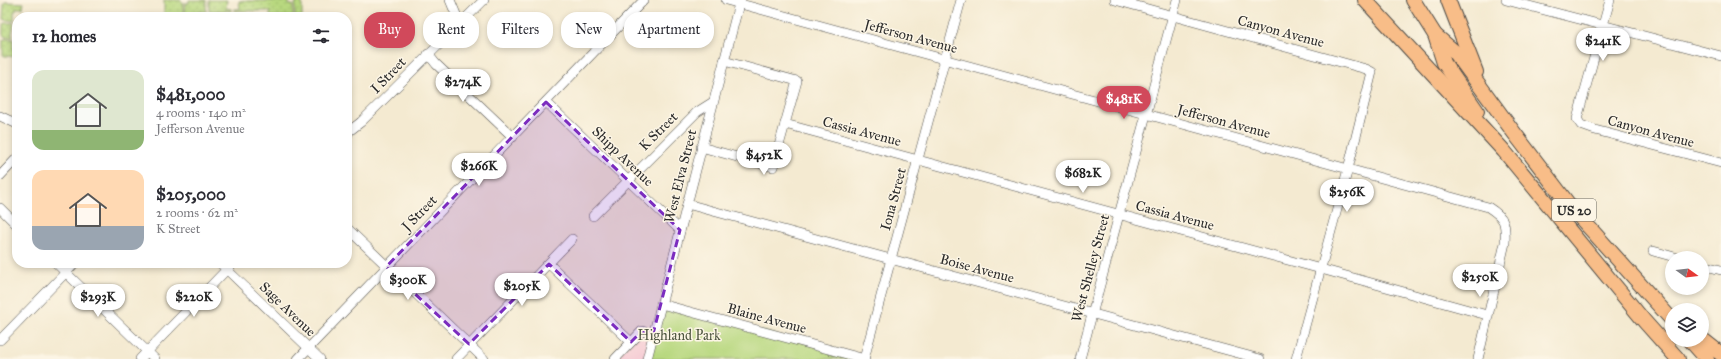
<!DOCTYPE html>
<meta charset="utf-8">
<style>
body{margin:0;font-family:"IM FELL Great Primer",serif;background:#f7f7f7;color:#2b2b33;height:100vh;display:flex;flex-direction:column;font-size:15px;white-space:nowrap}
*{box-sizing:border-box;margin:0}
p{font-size:13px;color:#7c7c81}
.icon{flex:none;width:22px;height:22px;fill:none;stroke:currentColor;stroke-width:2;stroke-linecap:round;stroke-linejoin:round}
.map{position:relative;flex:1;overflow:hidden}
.drawer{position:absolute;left:12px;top:12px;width:340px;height:256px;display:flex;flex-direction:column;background:#fff;border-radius:16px;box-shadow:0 2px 6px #0003}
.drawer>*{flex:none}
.top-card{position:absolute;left:364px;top:12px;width:380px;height:36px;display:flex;gap:8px}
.needle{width:26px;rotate:105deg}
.fabs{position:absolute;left:1665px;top:251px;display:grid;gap:8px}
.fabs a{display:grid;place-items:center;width:44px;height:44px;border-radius:50%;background:#fff;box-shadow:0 2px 6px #0003;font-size:20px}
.price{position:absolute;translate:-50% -34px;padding:0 9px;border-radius:14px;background:#fff;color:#222;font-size:13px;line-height:26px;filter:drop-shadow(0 1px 2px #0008)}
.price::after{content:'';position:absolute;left:50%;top:24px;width:12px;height:9px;margin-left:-6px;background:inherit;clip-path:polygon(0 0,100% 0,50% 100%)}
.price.current{background:#d1495b;color:#fff}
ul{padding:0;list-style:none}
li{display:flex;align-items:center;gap:12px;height:100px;padding:0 20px}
li span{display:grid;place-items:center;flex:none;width:112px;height:80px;border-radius:12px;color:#555}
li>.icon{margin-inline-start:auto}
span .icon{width:48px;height:48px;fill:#fffc;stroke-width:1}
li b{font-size:17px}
h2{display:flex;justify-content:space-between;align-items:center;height:48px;padding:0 20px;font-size:17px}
.chip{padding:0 14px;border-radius:16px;background:#fff;box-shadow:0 2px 6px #0003;font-size:14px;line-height:36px}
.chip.current{background:#d1495b;color:#fff}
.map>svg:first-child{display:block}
.built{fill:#f6cfd6}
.grass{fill:url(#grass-dots);stroke:#728255}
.park{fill:#b8d87f;stroke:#728255}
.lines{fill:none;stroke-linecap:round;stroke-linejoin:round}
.minor-casing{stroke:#494844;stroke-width:10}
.highway-casing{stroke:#494844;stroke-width:16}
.minor{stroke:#fff;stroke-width:9}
.highway{stroke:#f8bd88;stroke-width:14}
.marked{fill:#7b2cbf;fill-opacity:0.2;stroke:#7b2cbf;stroke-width:3;stroke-dasharray:8 5;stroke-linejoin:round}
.labels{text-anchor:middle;stroke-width:3;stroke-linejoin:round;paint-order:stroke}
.shield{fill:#fcf5e5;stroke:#6a6863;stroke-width:1}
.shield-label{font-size:13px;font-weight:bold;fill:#2b2b2b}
.street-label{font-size:14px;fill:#2b2b2b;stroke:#fcf5e5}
.park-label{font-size:14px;fill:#4e5640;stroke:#fcf5e5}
</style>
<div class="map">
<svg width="1721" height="359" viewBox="0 0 1721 359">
<defs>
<pattern id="grass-dots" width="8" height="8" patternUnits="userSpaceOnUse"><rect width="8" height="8" fill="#b8d87f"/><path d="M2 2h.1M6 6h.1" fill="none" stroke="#9eba6e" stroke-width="1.8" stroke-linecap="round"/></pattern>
</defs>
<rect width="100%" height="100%" fill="#fcf5e5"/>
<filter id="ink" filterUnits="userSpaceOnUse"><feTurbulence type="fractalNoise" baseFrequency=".025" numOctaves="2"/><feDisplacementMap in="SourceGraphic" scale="8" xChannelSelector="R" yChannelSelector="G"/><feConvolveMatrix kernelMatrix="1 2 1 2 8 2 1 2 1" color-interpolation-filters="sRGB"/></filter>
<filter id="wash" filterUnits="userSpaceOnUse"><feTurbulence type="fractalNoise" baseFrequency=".012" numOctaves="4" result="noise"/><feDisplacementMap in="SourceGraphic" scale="16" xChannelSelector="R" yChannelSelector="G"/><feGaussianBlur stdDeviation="0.9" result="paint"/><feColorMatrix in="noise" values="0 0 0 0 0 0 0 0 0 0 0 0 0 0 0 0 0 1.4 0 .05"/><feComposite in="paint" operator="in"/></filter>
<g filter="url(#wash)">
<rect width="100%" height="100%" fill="#f4ead1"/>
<path class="built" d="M642,331L653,334L647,359H615Z"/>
<g class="grass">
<path d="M164,0H181V2H183V17H164Z"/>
<path d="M189,0H206V12H197V17H185V3H189Z"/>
<path d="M209,0H227L226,8L231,9V11H209Z"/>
<path d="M297,0H302V17H295V4L297,3Z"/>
<path d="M239,1H289V5H293V17H270V11H235V9H240Z"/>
<path d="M5,2L24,3L23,8H16V11H14V21L5,20L3,19L4,4Z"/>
<path d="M5,23H14L12,34L13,37H5L3,35V24Z"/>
<path d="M5,39H13V49H17V57L5,56L3,55V40Z"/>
</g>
<path class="park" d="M661,304L864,359H647Z"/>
</g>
<g filter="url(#ink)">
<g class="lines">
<g class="minor-casing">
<g id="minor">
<path d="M450,0L460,24"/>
<path d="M726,0L1488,207C1505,218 1506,222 1505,243L1478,359"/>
<path d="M1115,0L1366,69L1372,72L1348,169L1296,359"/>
<path d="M1506,0L1721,56"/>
<path d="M1610,0L1577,119L1581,125L1595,130L1721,163"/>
<path d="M428,54L436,64L513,137"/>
<path d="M724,61L797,81L785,124L1321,269L1487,315"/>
<path d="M546,102L680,230"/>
<path d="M0,116L17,124"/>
<path d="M347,137L348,132L361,122L484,0"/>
<path d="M701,147L773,167L785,124"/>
<path d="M0,176L17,158"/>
<path d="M687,204L1260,359"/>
<path d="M0,208L17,225"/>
<path d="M593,216L697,112L713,102"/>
<path d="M347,228L484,359"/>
<path d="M1653,251L1678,258"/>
<path d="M56,263L155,359"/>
<path d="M220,263L320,359"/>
<path d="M549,264L631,342"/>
<path d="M1702,265L1721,270"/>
<path d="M661,304L865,359"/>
<path d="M0,340L75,263"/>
<path d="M140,359L233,263"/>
<path d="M298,359L644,0"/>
<path d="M456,359L572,239"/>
<path d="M615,359L642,331L653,334"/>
<path d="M647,359L740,0"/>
<path d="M864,359L961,0"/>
<path d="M1080,359L1177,0"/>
</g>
</g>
<g class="highway-casing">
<g id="highway">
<path d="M1365,0L1504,151L1645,322L1678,359"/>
<path d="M1413,0L1435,35L1444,63L1477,111"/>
<path d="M1448,0L1476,72"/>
<path d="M1435,35L1455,52L1515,134L1570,206L1672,320"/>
<path d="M1702,339L1721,354"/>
<path d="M1690,340L1707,359"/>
</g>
</g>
<use href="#minor" class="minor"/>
<use href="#highway" class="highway"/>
</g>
</g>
<path class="marked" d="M546,102L680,230L653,334L642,331L631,342L549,264L469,344L386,267Z"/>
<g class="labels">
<rect class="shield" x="1552" y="199" width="44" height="22" rx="3"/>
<g class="shield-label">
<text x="1574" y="215">US 20</text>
</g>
<g class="street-label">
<text transform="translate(1281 31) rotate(15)" y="5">Canyon Avenue</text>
<text transform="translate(911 36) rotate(15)" y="5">Jefferson Avenue</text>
<text transform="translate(388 75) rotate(-46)" y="5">I Street</text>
<text transform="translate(1224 121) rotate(15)" y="5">Jefferson Avenue</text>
<text transform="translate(658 131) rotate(-45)" y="5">K Street</text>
<text transform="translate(862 131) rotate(15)" y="5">Cassia Avenue</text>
<text transform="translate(1651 131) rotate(15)" y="5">Canyon Avenue</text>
<text transform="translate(623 156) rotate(44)" y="5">Shipp Avenue</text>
<text transform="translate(680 176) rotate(-76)" y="5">West Elva Street</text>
<text transform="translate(893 199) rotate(-75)" y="5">Iona Street</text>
<text transform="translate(419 213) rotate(-46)" y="5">J Street</text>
<text transform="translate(1175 215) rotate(15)" y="5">Cassia Avenue</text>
<text transform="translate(977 268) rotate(15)" y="5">Boise Avenue</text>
<text transform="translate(1090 268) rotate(-75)" y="5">West Shelley Street</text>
<text transform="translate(288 309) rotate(44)" y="5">Sage Avenue</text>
<text transform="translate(767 318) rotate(15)" y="5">Blaine Avenue</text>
</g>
<g class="park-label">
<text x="679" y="340">Highland Park</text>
</g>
</g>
</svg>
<div class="fabs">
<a><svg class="needle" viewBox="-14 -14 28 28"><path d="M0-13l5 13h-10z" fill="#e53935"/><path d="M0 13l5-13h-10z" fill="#7c7c81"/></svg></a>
<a><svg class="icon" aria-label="layers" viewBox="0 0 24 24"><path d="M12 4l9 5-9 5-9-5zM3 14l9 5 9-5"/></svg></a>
</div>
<b class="price" style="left:1603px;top:62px">$241K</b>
<b class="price" style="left:463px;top:103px">$274K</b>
<b class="price current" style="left:1124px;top:120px">$481K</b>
<b class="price" style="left:764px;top:176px">$452K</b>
<b class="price" style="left:479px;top:187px">$266K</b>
<b class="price" style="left:1083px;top:194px">$682K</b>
<b class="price" style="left:1347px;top:213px">$256K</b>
<b class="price" style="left:1480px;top:298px">$250K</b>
<b class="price" style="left:408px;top:301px">$300K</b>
<b class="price" style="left:522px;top:307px">$205K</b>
<b class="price" style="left:98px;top:318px">$293K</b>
<b class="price" style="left:194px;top:318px">$220K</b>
<div class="top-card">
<a class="chip current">Buy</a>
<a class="chip">Rent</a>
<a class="chip">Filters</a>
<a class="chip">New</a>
<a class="chip">Apartment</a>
</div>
<section class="drawer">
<h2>12 homes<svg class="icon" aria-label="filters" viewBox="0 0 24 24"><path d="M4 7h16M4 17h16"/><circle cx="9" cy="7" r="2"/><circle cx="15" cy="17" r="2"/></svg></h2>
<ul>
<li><span style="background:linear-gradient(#dfe7d0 75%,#8fb573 0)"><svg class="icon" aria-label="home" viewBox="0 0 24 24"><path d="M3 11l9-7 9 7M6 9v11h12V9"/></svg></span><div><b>$481,000</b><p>4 rooms · 140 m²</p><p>Jefferson Avenue</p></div></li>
<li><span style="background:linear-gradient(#ffd9b3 70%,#9aa5b1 0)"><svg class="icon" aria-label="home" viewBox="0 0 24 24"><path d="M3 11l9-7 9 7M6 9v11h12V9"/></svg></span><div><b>$205,000</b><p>2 rooms · 62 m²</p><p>K Street</p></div></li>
</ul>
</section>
</div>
